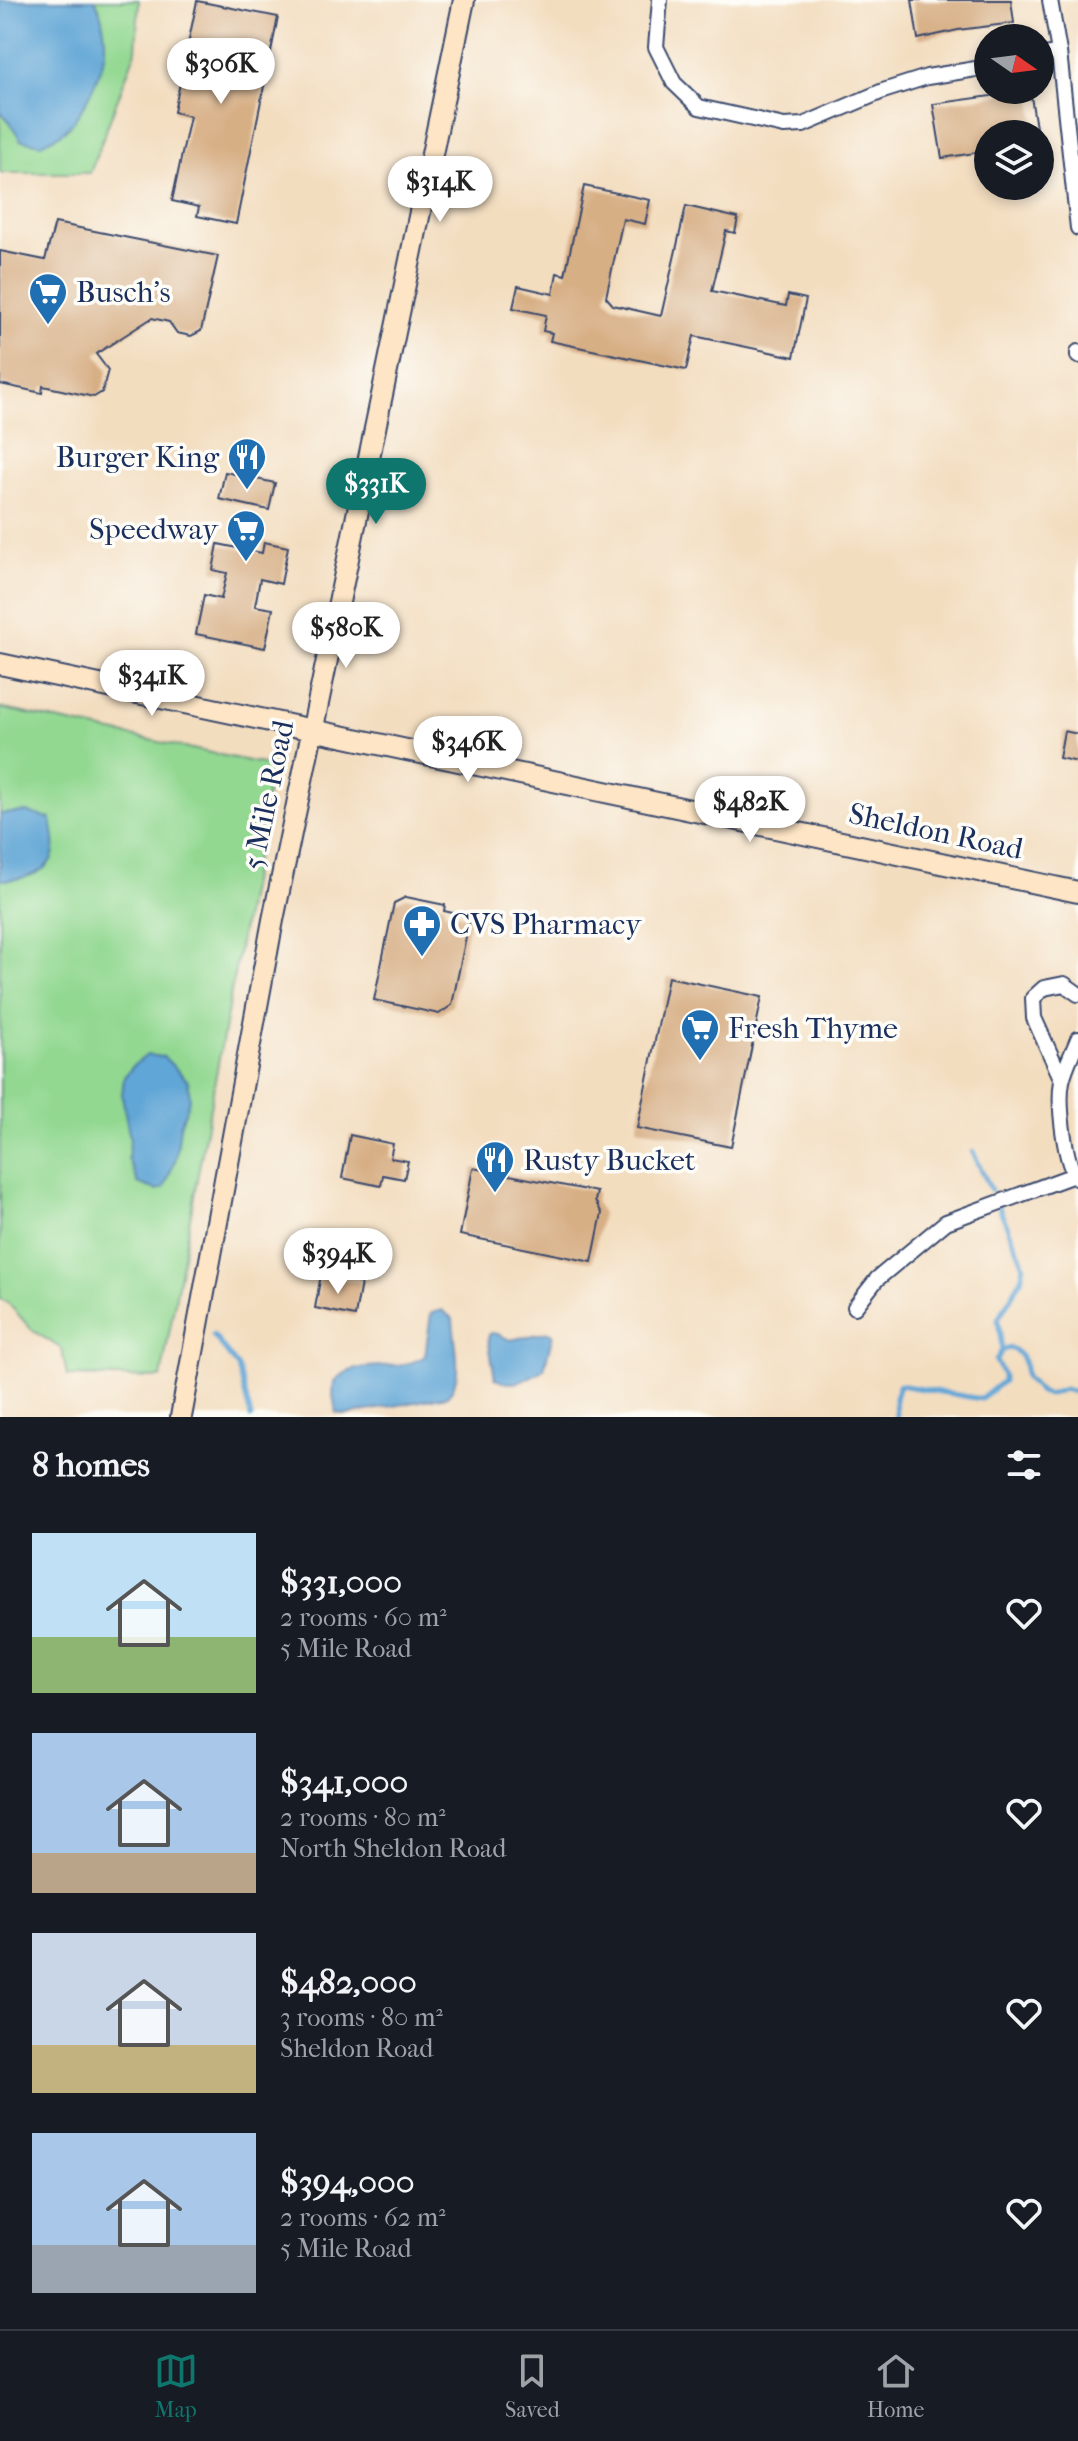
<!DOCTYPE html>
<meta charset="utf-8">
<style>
body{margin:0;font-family:"IM FELL French Canon",serif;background:#242831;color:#f1f3f6;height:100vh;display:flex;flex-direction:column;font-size:30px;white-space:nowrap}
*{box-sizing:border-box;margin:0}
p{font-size:26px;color:#9ea1a6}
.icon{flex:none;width:44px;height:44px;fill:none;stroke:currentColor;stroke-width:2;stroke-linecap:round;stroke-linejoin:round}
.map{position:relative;height:1417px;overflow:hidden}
.panel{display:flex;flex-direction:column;background:#171b24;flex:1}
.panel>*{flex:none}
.needle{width:52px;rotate:104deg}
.fabs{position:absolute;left:974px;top:24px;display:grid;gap:16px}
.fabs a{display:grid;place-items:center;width:80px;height:80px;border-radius:50%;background:#171b24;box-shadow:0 4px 12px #0003;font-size:40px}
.price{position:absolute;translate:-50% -68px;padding:0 18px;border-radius:28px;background:#fff;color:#222;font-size:26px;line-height:52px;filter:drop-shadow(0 2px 4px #0008)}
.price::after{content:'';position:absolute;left:50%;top:48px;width:24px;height:18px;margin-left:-12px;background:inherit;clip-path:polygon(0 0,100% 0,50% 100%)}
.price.active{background:#0f766e;color:#fff}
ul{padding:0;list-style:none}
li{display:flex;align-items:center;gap:24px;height:200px;padding:0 32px}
li span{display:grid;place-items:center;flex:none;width:224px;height:160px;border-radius:0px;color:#555}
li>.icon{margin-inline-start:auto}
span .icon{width:96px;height:96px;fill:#fffc;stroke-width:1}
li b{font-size:34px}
h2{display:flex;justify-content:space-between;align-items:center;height:96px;padding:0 32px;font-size:34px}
.menu{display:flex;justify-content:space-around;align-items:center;height:112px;border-top:2px solid #363941;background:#171b24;font-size:22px;color:#9ea1a6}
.menu a{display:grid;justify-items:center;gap:4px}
.menu .active{color:#0f766e}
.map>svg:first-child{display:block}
.green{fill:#92d891;stroke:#568478;stroke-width:2}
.water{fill:#61a6d6;stroke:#3e6a9a;stroke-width:2}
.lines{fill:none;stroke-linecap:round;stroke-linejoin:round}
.stream{stroke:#61a6d6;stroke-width:5}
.building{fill:#d7af85}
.street-casing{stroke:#3b496d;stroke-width:18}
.secondary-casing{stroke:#3b496d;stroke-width:24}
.street{stroke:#fff;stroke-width:14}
.secondary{stroke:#fde5c5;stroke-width:20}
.labels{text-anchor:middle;stroke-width:7;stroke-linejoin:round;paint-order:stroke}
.poi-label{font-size:30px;fill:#1b2f5e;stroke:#fdfcf7;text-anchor:start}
.street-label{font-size:30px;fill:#1b2f5e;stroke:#fdfcf7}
</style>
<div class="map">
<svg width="1078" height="1417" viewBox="0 0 1078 1417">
<rect width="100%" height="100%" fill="#fdfcf7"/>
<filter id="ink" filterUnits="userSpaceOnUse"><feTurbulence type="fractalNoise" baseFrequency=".0125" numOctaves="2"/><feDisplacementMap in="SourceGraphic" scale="16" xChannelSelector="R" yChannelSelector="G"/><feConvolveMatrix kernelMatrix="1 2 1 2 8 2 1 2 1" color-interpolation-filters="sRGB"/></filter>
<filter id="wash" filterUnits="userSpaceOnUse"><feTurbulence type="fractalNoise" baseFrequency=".006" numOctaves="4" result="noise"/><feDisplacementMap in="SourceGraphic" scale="32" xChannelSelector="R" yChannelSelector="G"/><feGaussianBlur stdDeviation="1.8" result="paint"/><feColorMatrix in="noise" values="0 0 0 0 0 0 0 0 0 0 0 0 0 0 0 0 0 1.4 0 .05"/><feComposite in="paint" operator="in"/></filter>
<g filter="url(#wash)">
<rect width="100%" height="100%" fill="#f3ddbf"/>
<g class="green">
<path d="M95,0H139L136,50L90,173H0V111L10,122L21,140L100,9Z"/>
<path d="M0,708L272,766L161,1378L67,1376L62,1349L32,1330L7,1302L0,1299Z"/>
</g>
<g class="water">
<path d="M0,0H95C102,13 106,34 105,49C103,71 81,119 63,132C57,137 48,140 41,144L21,140L10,122L0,111Z"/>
<path d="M27,812L51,819C52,829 56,842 54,851C50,875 20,880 0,880V814Z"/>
<path d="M147,1055L164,1057L188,1081L190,1098L180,1126L176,1158L164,1188L156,1190L138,1183L128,1158L130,1140L122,1095L124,1077L134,1065Z"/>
<path d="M442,1310L453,1319C454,1341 465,1380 447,1396L346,1415L336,1413L333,1395L334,1381C361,1356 396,1375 425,1356L431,1313Z"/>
<path d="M548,1332L553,1334L544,1369C528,1378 513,1390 495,1378L488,1338L490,1333L498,1334L510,1340Z"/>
</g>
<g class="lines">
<g class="stream">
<path d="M973,1152L991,1190"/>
<path d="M213,1335L238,1367L251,1417"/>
<path d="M1002,1350L1010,1348C1023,1354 1026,1363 1025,1376L1040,1392L1048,1395L1064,1389L1078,1393"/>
<path d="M896,1417L895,1398L899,1385L981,1399L1003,1381V1375L996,1361L1002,1350L998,1319L1021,1280L1024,1265L998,1205"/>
</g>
</g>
<g id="blocks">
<g class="building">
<path d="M912,0H1011L1014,23L958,30L918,39Z"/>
<path d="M197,1L278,17L236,224L197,216L199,207L172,201L190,116L174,112Z"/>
<path d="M1013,90H1030L1037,134H988V151L942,158L933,104L1013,93Z"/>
<path d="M584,186L650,200L645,224L623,219L606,297L613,305L661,316L686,206L738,218L735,233L726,231L712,291L786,306L788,295L806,299L794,357L694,336L686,370L550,341L552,333L543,331L546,315L513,308L518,286L553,294L557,273L565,275Z"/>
<path d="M55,223L218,256L201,331L191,336L177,333L169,322L152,318L96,354L108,370L102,392L94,397L43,386L42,393L0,384V251L45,260Z"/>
<path d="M225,472L275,483L269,510L219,499Z"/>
<path d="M264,542L288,547L281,584L260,579L255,606L273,609L265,648L196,634L204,595L221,599L227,573L213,570L218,544L262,553Z"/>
<path d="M1064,731L1078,734V762L1059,758Z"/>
<path d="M406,897L445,905L444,911L470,917L452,1005L439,1014L374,1000L394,903Z"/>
<path d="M668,977L762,997L731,1147L637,1128Z"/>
<path d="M350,1135L393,1144L390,1158L408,1161L404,1179L383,1175L381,1186L342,1178Z"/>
<path d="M473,1168L597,1192L595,1201L602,1213L592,1262L460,1235Z"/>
<path d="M321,1275L361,1283L355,1316L315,1308Z"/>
</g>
</g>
</g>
<g filter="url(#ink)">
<use href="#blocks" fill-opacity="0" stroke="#3b496d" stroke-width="2"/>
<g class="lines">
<g class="street-casing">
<g id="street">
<path d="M660,0L656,47L674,83L699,107L784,126L803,125L883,91L927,77L988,67"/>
<path d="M1050,0L1059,52L1078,228"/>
<path d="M1040,56L1059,52"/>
<path d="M1078,352V356"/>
<path d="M1078,1039C1073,1052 1065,1067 1062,1081C1058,1102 1064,1164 1078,1179"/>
<path d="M1062,1080L1034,1018L1033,998L1044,988L1064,984L1078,994"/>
<path d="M855,1307L877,1279L946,1222L1074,1175"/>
</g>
</g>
<g class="secondary-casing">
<g id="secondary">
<path d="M0,664L1078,892"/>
<path d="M181,1417L273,920L464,0"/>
</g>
</g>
<use href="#street" class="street"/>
<use href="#secondary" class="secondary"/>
</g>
</g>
<defs>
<g id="supermarket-pin" transform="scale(2)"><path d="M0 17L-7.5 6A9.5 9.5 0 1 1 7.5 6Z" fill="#1f6fb2" stroke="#fdfcf7"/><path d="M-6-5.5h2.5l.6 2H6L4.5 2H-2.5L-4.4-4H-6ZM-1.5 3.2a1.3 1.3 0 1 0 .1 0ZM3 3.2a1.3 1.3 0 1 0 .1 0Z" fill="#fff"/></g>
<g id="restaurant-pin" transform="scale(2)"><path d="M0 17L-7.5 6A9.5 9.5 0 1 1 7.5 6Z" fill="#1f6fb2" stroke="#fdfcf7"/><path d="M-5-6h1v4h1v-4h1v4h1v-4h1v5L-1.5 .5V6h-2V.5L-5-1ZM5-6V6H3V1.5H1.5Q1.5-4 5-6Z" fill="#fff"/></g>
<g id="pharmacy-pin" transform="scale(2)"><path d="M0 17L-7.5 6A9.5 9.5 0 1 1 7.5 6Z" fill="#1f6fb2" stroke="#fdfcf7"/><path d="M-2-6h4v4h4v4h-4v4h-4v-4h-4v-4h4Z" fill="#fff"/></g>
</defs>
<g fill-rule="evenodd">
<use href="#supermarket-pin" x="48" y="292"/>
<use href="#restaurant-pin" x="247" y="457"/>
<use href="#supermarket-pin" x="246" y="529"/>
<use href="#pharmacy-pin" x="422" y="924"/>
<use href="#supermarket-pin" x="700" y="1028"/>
<use href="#restaurant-pin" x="495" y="1160"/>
</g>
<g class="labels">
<g class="poi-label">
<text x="76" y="302">Busch's</text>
<text x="219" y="467" text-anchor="end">Burger King</text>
<text x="218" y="539" text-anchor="end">Speedway</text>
<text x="450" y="934">CVS Pharmacy</text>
<text x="728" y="1038">Fresh Thyme</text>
<text x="523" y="1170">Rusty Bucket</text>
</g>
<g class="street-label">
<text transform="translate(268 795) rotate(-78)" y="10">5 Mile Road</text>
<text transform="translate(936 831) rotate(12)" y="10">Sheldon Road</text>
</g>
</g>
</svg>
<div class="fabs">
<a><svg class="needle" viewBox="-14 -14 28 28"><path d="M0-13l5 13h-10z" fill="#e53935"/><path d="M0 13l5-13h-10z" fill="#9ea1a6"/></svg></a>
<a><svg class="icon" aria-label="layers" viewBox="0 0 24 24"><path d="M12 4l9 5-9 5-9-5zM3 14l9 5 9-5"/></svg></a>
</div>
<b class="price" style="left:221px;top:106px">$306K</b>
<b class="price" style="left:440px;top:224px">$314K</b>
<b class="price active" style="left:376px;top:526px">$331K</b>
<b class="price" style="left:346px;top:670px">$580K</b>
<b class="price" style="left:152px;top:718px">$341K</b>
<b class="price" style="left:468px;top:784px">$346K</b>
<b class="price" style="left:750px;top:844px">$482K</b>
<b class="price" style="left:338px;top:1296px">$394K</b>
</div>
<section class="panel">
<h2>8 homes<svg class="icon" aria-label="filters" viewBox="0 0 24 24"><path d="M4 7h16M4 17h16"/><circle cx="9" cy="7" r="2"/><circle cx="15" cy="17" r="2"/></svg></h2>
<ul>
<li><span style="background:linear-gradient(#bfe0f5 65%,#8fb573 0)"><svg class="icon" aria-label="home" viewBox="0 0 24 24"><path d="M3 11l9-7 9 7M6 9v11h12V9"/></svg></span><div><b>$331,000</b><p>2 rooms · 60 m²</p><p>5 Mile Road</p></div><svg class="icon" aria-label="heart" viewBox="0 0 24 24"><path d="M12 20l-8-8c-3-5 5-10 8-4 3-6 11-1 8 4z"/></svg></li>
<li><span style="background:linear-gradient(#a9c7e8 75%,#b9a48a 0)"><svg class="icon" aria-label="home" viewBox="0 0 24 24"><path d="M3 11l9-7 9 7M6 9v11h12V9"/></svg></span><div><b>$341,000</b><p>2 rooms · 80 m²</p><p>North Sheldon Road</p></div><svg class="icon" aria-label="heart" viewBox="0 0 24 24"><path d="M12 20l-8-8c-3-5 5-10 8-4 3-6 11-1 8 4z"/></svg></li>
<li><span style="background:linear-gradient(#c9d6e8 70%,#c2b280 0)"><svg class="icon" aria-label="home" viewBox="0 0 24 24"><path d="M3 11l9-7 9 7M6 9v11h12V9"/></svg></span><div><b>$482,000</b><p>3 rooms · 80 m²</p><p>Sheldon Road</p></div><svg class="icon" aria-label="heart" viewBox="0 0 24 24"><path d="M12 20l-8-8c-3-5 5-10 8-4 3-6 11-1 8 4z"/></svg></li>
<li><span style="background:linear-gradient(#a9c7e8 70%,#9aa5b1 0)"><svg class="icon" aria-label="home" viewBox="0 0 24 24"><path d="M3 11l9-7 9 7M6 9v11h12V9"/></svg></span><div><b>$394,000</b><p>2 rooms · 62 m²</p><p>5 Mile Road</p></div><svg class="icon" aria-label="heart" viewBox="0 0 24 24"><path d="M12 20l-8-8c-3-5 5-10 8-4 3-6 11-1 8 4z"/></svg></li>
</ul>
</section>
<nav class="menu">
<a class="active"><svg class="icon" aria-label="map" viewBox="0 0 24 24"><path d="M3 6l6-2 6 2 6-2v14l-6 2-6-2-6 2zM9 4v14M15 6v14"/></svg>Map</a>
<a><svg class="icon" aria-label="saved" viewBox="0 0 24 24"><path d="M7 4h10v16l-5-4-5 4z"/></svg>Saved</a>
<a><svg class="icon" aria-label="home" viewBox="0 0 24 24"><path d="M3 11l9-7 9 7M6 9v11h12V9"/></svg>Home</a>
</nav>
